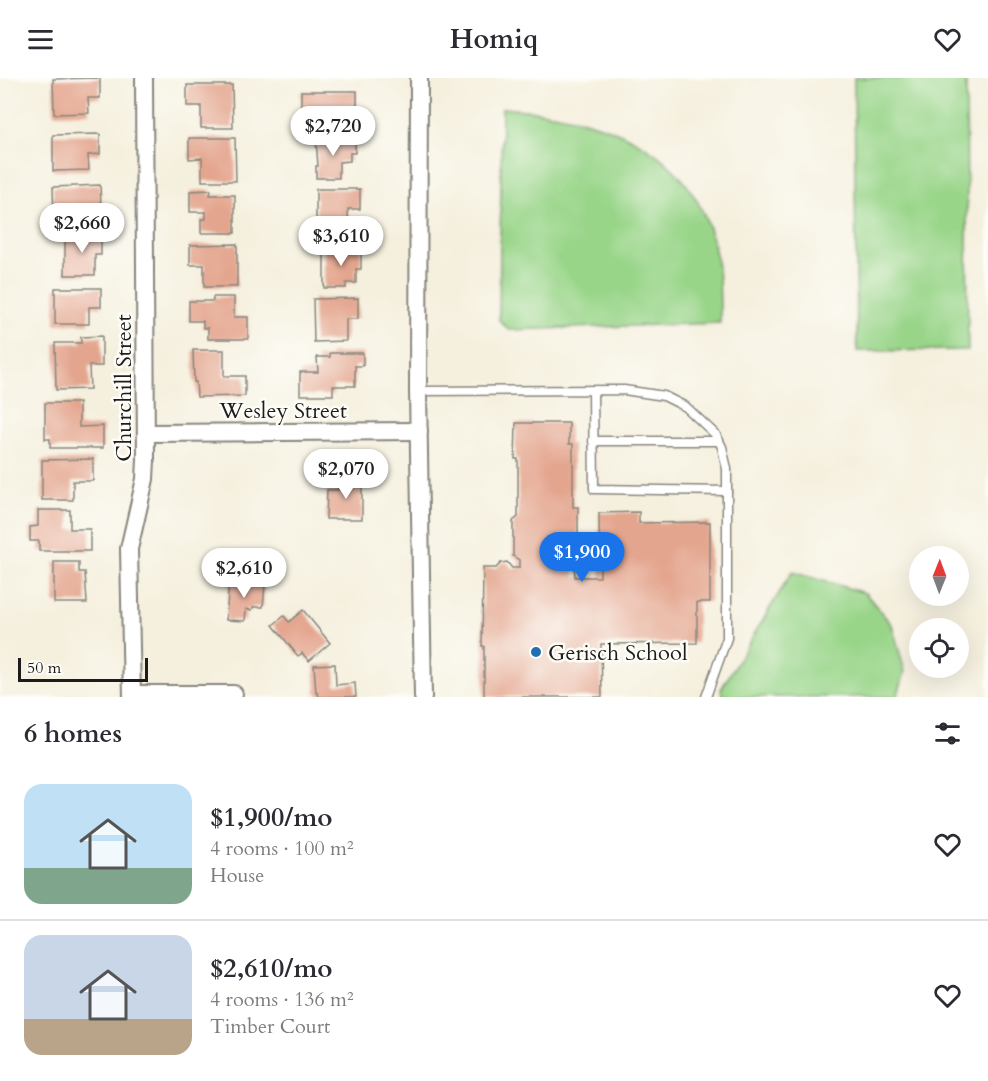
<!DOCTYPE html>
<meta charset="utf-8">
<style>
body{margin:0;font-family:Cardo,serif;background:#f7f7f7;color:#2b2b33;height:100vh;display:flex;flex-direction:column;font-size:22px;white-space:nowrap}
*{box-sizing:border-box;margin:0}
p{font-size:20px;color:#7c7c81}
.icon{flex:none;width:33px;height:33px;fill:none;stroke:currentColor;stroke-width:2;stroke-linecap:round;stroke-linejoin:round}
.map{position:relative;height:619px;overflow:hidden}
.panel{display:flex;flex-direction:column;background:#fff;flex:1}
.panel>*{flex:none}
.needle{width:39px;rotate:1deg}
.buttons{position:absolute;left:909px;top:468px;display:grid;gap:12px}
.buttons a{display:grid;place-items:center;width:60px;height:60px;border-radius:50%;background:#fff;box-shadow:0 6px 24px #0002;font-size:30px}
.scale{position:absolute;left:18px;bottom:15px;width:130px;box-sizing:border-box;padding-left:6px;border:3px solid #1c1c1c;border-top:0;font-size:16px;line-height:21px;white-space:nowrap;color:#1c1c1c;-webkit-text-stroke:4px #fdfcf7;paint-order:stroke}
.price{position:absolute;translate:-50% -51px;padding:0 14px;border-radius:21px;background:#fff;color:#222;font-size:20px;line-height:39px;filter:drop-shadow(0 2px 3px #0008)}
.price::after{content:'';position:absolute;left:50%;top:36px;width:18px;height:14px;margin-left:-9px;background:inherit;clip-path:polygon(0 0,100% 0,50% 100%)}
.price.on{background:#1a73e8;color:#fff}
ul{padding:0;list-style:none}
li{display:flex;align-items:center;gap:18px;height:150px;padding:0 24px}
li+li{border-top:2px solid #e1e1e2}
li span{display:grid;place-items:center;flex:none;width:168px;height:120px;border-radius:18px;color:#555}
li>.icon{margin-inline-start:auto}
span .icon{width:72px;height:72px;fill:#fffc;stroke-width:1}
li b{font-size:26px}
h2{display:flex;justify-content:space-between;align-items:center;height:72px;padding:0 24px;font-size:26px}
header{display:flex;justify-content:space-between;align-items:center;height:78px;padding:0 24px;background:#fff;font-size:27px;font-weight:700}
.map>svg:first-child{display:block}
.green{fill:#99d589;stroke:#5a7852;stroke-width:1.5}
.building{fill:#e4a58e}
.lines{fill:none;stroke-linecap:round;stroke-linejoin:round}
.service-casing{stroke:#88867d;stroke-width:11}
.minor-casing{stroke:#88867d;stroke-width:20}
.service{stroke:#fff;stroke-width:8}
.minor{stroke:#fff;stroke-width:16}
.poi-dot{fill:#1f6fb2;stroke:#fdfcf7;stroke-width:2}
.labels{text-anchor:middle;stroke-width:5;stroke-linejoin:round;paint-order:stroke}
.street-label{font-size:22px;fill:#1c1c1c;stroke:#fdfcf7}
.poi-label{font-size:22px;fill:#1c1c1c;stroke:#fdfcf7;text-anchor:start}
</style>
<header><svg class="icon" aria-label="menu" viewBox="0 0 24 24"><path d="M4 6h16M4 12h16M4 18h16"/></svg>Homiq<svg class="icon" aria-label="heart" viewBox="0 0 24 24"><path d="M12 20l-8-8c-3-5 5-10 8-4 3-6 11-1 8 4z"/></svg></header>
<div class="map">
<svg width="988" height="619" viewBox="0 0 988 619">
<rect width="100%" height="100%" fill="#fdfcf7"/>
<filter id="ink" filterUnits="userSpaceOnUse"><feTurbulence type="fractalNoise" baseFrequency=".0167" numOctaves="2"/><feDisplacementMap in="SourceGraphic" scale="12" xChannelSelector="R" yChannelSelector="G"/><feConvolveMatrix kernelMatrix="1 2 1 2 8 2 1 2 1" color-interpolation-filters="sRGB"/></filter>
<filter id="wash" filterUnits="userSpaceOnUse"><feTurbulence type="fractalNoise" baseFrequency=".008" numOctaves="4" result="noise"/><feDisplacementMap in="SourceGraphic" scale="24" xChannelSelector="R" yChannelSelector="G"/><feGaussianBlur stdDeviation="1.35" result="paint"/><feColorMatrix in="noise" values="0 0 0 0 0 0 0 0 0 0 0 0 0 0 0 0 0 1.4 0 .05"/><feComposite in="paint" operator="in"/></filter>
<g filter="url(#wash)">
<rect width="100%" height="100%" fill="#f5f0de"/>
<g class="green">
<path d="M854,0H966L968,272L857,273Z"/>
<path d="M502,30C593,36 688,63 713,164C720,191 720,218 720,245L509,252L499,242Z"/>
<path d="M792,494L865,515L892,547L905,594L897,619H723L721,611Z"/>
</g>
<g id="blocks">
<g class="building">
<path d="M100,0V20H88L89,35L54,36L53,1Z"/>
<path d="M187,7H232L233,50H201V28H187Z"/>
<path d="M301,13H357V33L347,34L346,40H340V50H321V46H301Z"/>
<path d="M100,56V76L88,77L89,92L53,93V57Z"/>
<path d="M189,60H235L236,103H202V80L189,81Z"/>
<path d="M316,62H355V75H350V83L339,84V100H316V88H318Z"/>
<path d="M100,107L101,128H89V143L54,144L53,109Z"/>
<path d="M316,111H360V131H348L349,154H316Z"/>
<path d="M211,112L210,117H235V155H201V141H206V134H190V113Z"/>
<path d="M65,157H101V177H95V197H65Z"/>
<path d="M237,166V209H204V187H190V167Z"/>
<path d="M324,170H361V191H356V205H346V210H324Z"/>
<path d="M55,210H101V229H89V246H55Z"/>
<path d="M213,219H234V239H248V261H208V250H203V243H189V223H213Z"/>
<path d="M358,220V241H346V263L314,264L313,221Z"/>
<path d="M102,258V288H89L90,311L56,312L55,265H81V259Z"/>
<path d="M193,272H224V298H245V318L197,319L196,304H194Z"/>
<path d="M330,275H363V288H355V308H333V317H300V294H318L317,279H330Z"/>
<path d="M45,325H79V349L103,348V370H50V361H45Z"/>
<path d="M516,345H569V366H573V429H578V486H574L575,499H600L599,435L639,434V445L710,444V524H697V565L601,566L602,619H484V568H482L483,490H496L501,485L507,484L512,490H519V482L513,478V443L518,439V381H515Z"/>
<path d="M93,381V403H73V422H42V382Z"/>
<path d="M346,396H362V441H326L327,412H338V408H345Z"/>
<path d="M38,432H70V451H90V473H39V463H30V449L38,448Z"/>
<path d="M54,484H79V494H85L87,525H54Z"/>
<path d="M229,503L265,506L263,529H253L252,532L246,531L245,543L226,542Z"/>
<path d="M303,532L330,565L309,583L302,575L298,578L273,547L284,538L289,544Z"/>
<path d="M335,586L336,607L355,605L356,619H319L318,615H316L314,587Z"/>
</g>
</g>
</g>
<g filter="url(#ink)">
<use href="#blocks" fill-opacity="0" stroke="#88867d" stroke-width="1.5"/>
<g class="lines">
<g class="service-casing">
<g id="service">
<path d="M418,313L624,312L664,318L686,329L716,357L722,369L727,391V560L706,619"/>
<path d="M593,313L594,411L727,413"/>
<path d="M593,363H719"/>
</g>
</g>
<g class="minor-casing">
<g id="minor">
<path d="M419,0L418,313L423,619"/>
<path d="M146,355L419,353"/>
<path d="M132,616H234"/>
<path d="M132,619L129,471L145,401L146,382L144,0"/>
</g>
</g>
<use href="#service" class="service"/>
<use href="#minor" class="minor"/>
</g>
</g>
<circle class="poi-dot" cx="536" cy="574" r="6"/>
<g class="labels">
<g class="street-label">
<text transform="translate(123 310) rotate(-90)" y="8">Churchill Street</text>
<text x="283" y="340">Wesley Street</text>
</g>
<g class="poi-label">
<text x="548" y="582">Gerisch School</text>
</g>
</g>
</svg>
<div class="buttons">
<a><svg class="needle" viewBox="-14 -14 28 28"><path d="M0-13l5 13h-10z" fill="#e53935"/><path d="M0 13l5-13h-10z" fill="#7c7c81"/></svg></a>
<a><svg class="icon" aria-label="locate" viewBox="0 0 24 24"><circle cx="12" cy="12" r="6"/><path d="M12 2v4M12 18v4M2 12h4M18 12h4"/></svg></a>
</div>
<div class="scale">50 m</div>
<b class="price" style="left:333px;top:79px">$2,720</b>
<b class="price" style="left:82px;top:176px">$2,660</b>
<b class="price" style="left:341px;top:189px">$3,610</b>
<b class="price" style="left:346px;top:422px">$2,070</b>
<b class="price on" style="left:582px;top:505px">$1,900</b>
<b class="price" style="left:244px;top:521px">$2,610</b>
</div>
<section class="panel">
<h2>6 homes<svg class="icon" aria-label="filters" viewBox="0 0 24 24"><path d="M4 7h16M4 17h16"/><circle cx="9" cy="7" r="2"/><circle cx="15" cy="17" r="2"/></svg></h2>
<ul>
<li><span style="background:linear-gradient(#bfe0f5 70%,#7fa58c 0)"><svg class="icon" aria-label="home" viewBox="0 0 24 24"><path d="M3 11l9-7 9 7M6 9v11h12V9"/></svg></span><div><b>$1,900/mo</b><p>4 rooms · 100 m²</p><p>House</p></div><svg class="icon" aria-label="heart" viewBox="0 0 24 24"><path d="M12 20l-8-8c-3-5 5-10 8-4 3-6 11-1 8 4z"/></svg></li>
<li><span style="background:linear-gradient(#c9d6e8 70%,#b9a48a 0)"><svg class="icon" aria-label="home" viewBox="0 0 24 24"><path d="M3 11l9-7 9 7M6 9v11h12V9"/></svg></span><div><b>$2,610/mo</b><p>4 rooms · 136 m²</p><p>Timber Court</p></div><svg class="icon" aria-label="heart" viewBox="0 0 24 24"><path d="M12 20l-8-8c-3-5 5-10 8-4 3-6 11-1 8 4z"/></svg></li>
</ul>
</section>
